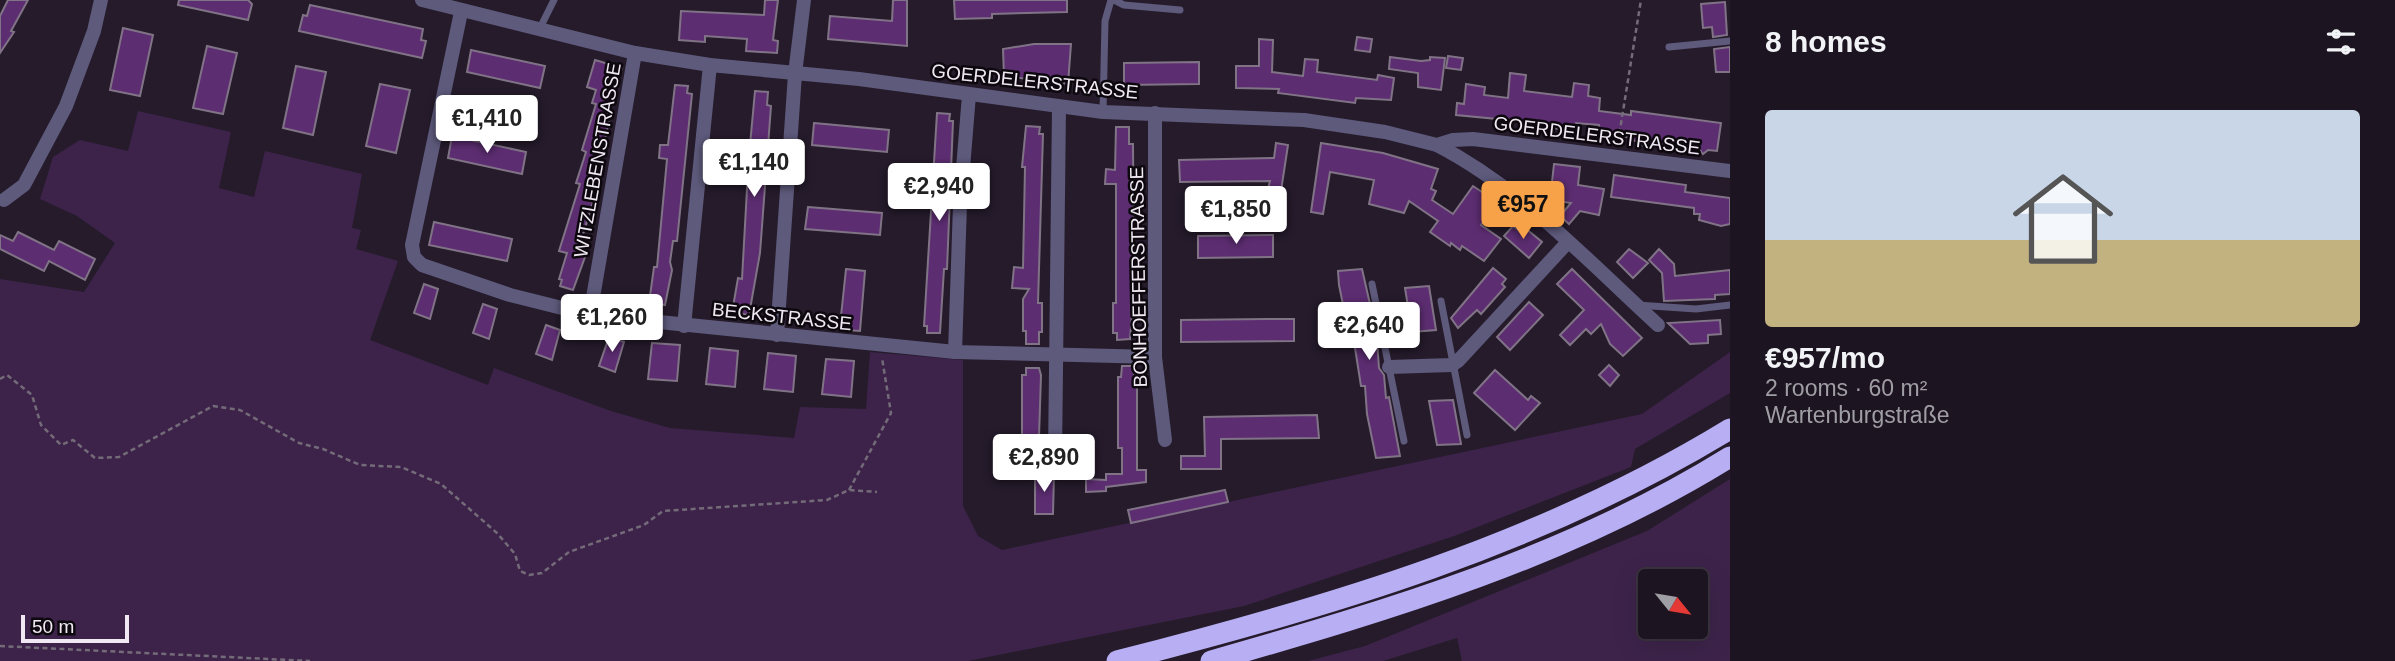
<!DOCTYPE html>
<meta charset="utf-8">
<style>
body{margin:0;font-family:Helvetica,sans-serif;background:#251d29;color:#f1f3f6;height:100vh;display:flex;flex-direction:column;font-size:26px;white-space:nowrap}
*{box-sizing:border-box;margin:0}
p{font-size:23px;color:#a09ea5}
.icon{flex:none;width:38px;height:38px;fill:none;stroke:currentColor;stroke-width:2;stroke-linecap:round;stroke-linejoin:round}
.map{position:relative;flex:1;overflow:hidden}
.sheet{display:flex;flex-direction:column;background:#1c1420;width:665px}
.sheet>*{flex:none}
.needle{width:46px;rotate:120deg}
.tools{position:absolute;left:1638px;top:569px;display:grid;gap:14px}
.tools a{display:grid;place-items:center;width:70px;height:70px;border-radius:7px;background:#1c1420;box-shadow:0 7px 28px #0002,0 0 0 2px #3a333e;font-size:35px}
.scale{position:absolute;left:21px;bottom:18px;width:108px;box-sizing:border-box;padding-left:7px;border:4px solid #f0e9f4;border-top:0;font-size:19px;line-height:24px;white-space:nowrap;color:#f0e9f4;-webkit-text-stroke:5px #0c080e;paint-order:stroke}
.price{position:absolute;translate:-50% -60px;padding:0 16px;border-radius:7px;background:#fff;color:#222;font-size:23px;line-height:46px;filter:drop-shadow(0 2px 4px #0008)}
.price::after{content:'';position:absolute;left:50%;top:42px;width:21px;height:16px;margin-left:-10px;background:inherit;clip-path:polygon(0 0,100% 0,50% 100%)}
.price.current{background:#f7a148;color:#111}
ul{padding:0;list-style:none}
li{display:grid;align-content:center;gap:14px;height:371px;padding:0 35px}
li span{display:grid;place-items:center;height:217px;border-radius:7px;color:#555}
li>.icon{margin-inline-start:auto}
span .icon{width:126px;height:126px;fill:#fffc;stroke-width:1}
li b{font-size:30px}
h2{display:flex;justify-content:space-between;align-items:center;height:84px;padding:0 35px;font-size:30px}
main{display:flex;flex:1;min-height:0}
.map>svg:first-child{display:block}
.green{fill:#3d234a;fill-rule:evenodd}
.building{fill:#5d2d72;stroke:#807386;stroke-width:2}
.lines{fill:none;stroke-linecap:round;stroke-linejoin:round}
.path{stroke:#746b79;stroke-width:2.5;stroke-dasharray:5 3.5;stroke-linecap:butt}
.lane{stroke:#5e5a7c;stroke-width:7}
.street{stroke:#5e5a7c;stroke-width:14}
.highway{stroke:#b7aef3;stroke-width:21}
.labels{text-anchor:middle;stroke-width:5;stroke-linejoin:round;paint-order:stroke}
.street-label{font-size:19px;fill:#f0e9f4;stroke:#0c080e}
</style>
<main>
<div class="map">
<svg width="1730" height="661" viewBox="0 0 1730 661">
<rect width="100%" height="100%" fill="#251b2b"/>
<g class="green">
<path d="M138,111L231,132L219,188L254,197L265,151L362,174L352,228L361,230L356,249L398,261L370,340L488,385L494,368L611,411L670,428L794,438L800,407L866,409L870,352L963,360V506L978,536L1002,550L1642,414L1730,352V393L1635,449L1631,467L1457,535L1244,606L968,661H0V279L84,292L115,243L77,216L40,199L53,157L80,140L128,151Z"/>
<path d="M1730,479V661H1462L1457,638L1383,661H1308L1365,646L1647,531ZM1650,581H1696V626H1650Z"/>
</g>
<g class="building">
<path d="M8,0H28L11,31L14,32L0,53V16Z"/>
<path d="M179,0H248L252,4L248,20L178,5Z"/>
<path d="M765,0H778L773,40L778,41L777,53L746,51L747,39L705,36V42L679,40L681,11L764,15Z"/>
<path d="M893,0H907V46L828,39L830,16L892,21Z"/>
<path d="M954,0H1067V12L992,14V18L955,19Z"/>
<path d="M1725,2L1727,35L1713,37L1712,27L1703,28L1701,4Z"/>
<path d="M310,5L423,29L421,40L426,41L422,58L299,31L303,15L307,16Z"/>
<path d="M123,28L153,35L140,96L110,90Z"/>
<path d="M1357,37L1372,39L1370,52L1355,50Z"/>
<path d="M1259,39L1273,40L1272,72L1303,76L1305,59L1318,60L1317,72L1377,80L1378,75L1394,78L1391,100L1356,98L1355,103L1278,93L1279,89L1236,88V66H1259Z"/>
<path d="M1034,44H1071L1068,84L1004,76L1003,49Z"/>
<path d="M207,46L237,53L223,114L193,108Z"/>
<path d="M1730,47V72H1716L1714,49Z"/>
<path d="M471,50L545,66L540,88L467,72Z"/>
<path d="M1448,56L1463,58L1461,70L1446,68Z"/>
<path d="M1390,57L1421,61L1430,60V57L1445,58L1441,90L1418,87V73L1389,69Z"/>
<path d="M595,60L622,68L605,121L609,122L589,201L593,202L581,241L587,243L585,257L573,290L560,286L562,280L559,279L567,253L559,251L580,184L576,183L586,152L582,150L596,104L592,103L596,90L587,87Z"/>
<path d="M1199,62V84L1124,85V63Z"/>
<path d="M296,66L326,72L313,135L283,128Z"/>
<path d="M1510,73L1526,75L1524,91L1572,97L1574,83L1589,85L1588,96L1600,98L1599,111L1631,115V111L1721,123L1717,151L1708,150L1703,154L1699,149L1678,146L1674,150L1670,145L1649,143L1644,146L1628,137L1598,134L1599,125L1576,123L1575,131L1566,130L1562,135L1560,129L1527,125L1528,122L1456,115L1457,103L1464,104L1466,84L1485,87L1484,95L1508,98Z"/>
<path d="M380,84L410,90L396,153L366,146Z"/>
<path d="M675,85L688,86L687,93L692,94L677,241H673L670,262L672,270L665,305L652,303L653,296H650L654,267H657L667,159L659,158L660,145H668Z"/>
<path d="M755,91L768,92L767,105L771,106L760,253L749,315L736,313L737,307H733L738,278L742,279L748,171L738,170L740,144L750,145Z"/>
<path d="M937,113L950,114L949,121H953L947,269H944L940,333H927V326H924Z"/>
<path d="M814,123L889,130L887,152L812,145Z"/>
<path d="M1026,126L1040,127L1039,134H1043L1038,303H1042V332H1039V344H1026V331H1023V299L1029,289L1012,288L1014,267L1023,268L1025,167H1022Z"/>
<path d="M1116,127H1129V144H1133L1134,290L1130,339L1117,340V333H1113V303H1116V184H1105L1106,169L1115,170Z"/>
<path d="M452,136L526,152L522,174L448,158Z"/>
<path d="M1276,143L1288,145L1281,191L1268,189L1270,181L1180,182L1179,160L1274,158Z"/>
<path d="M1321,143L1383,153L1438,169L1431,189L1436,191L1432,200L1453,214L1473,186L1497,202L1481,225L1501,239L1484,261L1462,246L1460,250L1451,243L1450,246L1430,232L1438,221L1409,201L1404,213L1369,204L1374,180L1330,172L1323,214L1311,212Z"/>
<path d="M1554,164L1580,167L1578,185L1604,189L1599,215L1580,211L1569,224L1560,216L1571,203L1550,200Z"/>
<path d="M1614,175L1686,185L1685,192L1730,198V224L1721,226L1699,220L1700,214H1694V208L1611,197Z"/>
<path d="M808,207L882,213L880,235L805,229Z"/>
<path d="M434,222L512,239L507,261L429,245Z"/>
<path d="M1513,226L1520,231L1524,227L1542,242L1529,258L1504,236Z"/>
<path d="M18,232L54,250L59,241L95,259L85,280L49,261L44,271L0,249V235L13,241Z"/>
<path d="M1273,235V257L1198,258V236Z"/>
<path d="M1629,249L1648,263L1633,278L1617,262Z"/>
<path d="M1659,249L1674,264L1675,276L1730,270V294L1715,295V299L1664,301L1662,273L1649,260Z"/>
<path d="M1493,268L1506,279L1502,284L1505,287L1481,314L1477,310L1458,328L1451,318Z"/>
<path d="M846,269L865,271L860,331L832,329L833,315L841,316Z"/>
<path d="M1362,269L1372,313L1373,341H1377L1379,368L1384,375L1386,398L1389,397L1400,456L1376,458L1367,414L1365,386H1361L1352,329H1348L1339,285L1338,271Z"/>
<path d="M1572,269L1642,338L1623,356L1610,344L1601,324L1591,334L1586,329L1570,345L1560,335L1584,310L1557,284Z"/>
<path d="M424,284L438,289L430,319L414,313Z"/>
<path d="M1429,286L1436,330L1412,332L1405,288Z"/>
<path d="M1529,302L1543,315L1510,350L1497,337Z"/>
<path d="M483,304L497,309L489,339L473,333Z"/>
<path d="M1267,319H1294V341L1181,342V320Z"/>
<path d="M1720,320L1721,334L1708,335V343L1690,344L1668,323Z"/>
<path d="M546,325L560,330L552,360L536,354Z"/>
<path d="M609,337L624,342L615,372L599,366Z"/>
<path d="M652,343L680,345L677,381L648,379Z"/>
<path d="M710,348L738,351L735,387L706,384Z"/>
<path d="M768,353L796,356L793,392L764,389Z"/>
<path d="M826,359L854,361L851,397L822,394Z"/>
<path d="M1609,365L1619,375L1610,386L1599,375Z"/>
<path d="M1122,366H1134V377H1137V470H1146V482L1106,487V491L1086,492V479L1106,480V474H1122V448H1118V377H1121Z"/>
<path d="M1026,368H1039L1041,375L1038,468H1025V447H1022V375H1026Z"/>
<path d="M1495,370L1528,400L1531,396L1540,403L1515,430L1474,393Z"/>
<path d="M1453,400L1461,444L1437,445L1429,401Z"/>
<path d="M1317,415L1319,438L1221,439V469H1181V456H1205L1204,417Z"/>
<path d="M1035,474H1054L1053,514H1035Z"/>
<path d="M1225,490L1228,502L1131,523L1128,510Z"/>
</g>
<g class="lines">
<g class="path">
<path d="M1618,142L1641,0"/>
<path d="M0,379L7,375L32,395L41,425L61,445L73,440L95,458L119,457L213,406L240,410L299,443L323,449L360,465L401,467L441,484L497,533L515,554L520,571L529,575L542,573L569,552L644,525L663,511L827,500L849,490L877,492"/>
<path d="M849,490L891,413L882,358"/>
<path d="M0,646L310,661"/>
</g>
<g class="lane">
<path d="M1114,0L1124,5L1180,10"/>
<path d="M539,30L554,0"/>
<path d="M1669,47L1730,41"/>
<path d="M1103,112L1105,21L1111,0"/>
<path d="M1372,284L1404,441"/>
<path d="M1441,301L1467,435"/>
<path d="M1637,305L1696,309L1730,305"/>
</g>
<g class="street">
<path d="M422,0L635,53L710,65L859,79L1103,112L1304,120L1385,132L1437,145L1453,140L1473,139L1730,171"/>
<path d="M461,12L412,245L414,257L422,265L510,295L590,315L955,352L1155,357"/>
<path d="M1155,113V357L1165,440"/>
<path d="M1437,145C1522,189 1588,261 1658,325"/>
<path d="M4,200L24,185L66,106L94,31L101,0"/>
<path d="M590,315L635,53"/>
<path d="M684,326L710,65"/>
<path d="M777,335L795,74L804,0"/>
<path d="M955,352L960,205L969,95"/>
<path d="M1389,367L1452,365L1458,361L1568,242"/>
<path d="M1055,457L1059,107"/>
</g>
<g class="highway">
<path d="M1117,661C1330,607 1542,544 1730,429"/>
<path d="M1211,661C1390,610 1571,556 1730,457"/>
</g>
</g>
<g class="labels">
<g class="street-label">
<text transform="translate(1035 81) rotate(6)" y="7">GOERDELERSTRASSE</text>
<text transform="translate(1597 135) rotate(7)" y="7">GOERDELERSTRASSE</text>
<text transform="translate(597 160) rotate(-80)" y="7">WITZLEBENSTRASSE</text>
<text transform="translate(1138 277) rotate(-91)" y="7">BONHOEFFERSTRASSE</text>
<text transform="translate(782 316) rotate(6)" y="7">BECKSTRASSE</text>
</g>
</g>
</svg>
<div class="tools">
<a><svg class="needle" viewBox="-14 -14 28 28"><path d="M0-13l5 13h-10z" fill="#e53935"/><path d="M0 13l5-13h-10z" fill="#a09ea5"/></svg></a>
</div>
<div class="scale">50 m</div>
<b class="price" style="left:487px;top:155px">€1,410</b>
<b class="price" style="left:754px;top:199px">€1,140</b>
<b class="price" style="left:939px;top:223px">€2,940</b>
<b class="price current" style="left:1523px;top:241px">€957</b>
<b class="price" style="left:1236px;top:246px">€1,850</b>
<b class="price" style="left:612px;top:354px">€1,260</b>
<b class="price" style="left:1369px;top:362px">€2,640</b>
<b class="price" style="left:1044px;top:494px">€2,890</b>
</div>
<section class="sheet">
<h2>8 homes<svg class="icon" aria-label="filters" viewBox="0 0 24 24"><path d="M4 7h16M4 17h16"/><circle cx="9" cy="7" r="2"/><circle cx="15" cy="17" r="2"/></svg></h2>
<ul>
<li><span style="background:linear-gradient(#c9d6e8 60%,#c2b280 0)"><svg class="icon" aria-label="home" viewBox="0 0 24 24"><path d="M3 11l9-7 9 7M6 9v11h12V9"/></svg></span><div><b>€957/mo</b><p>2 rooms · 60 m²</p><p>Wartenburgstraße</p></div></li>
</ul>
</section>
</main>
